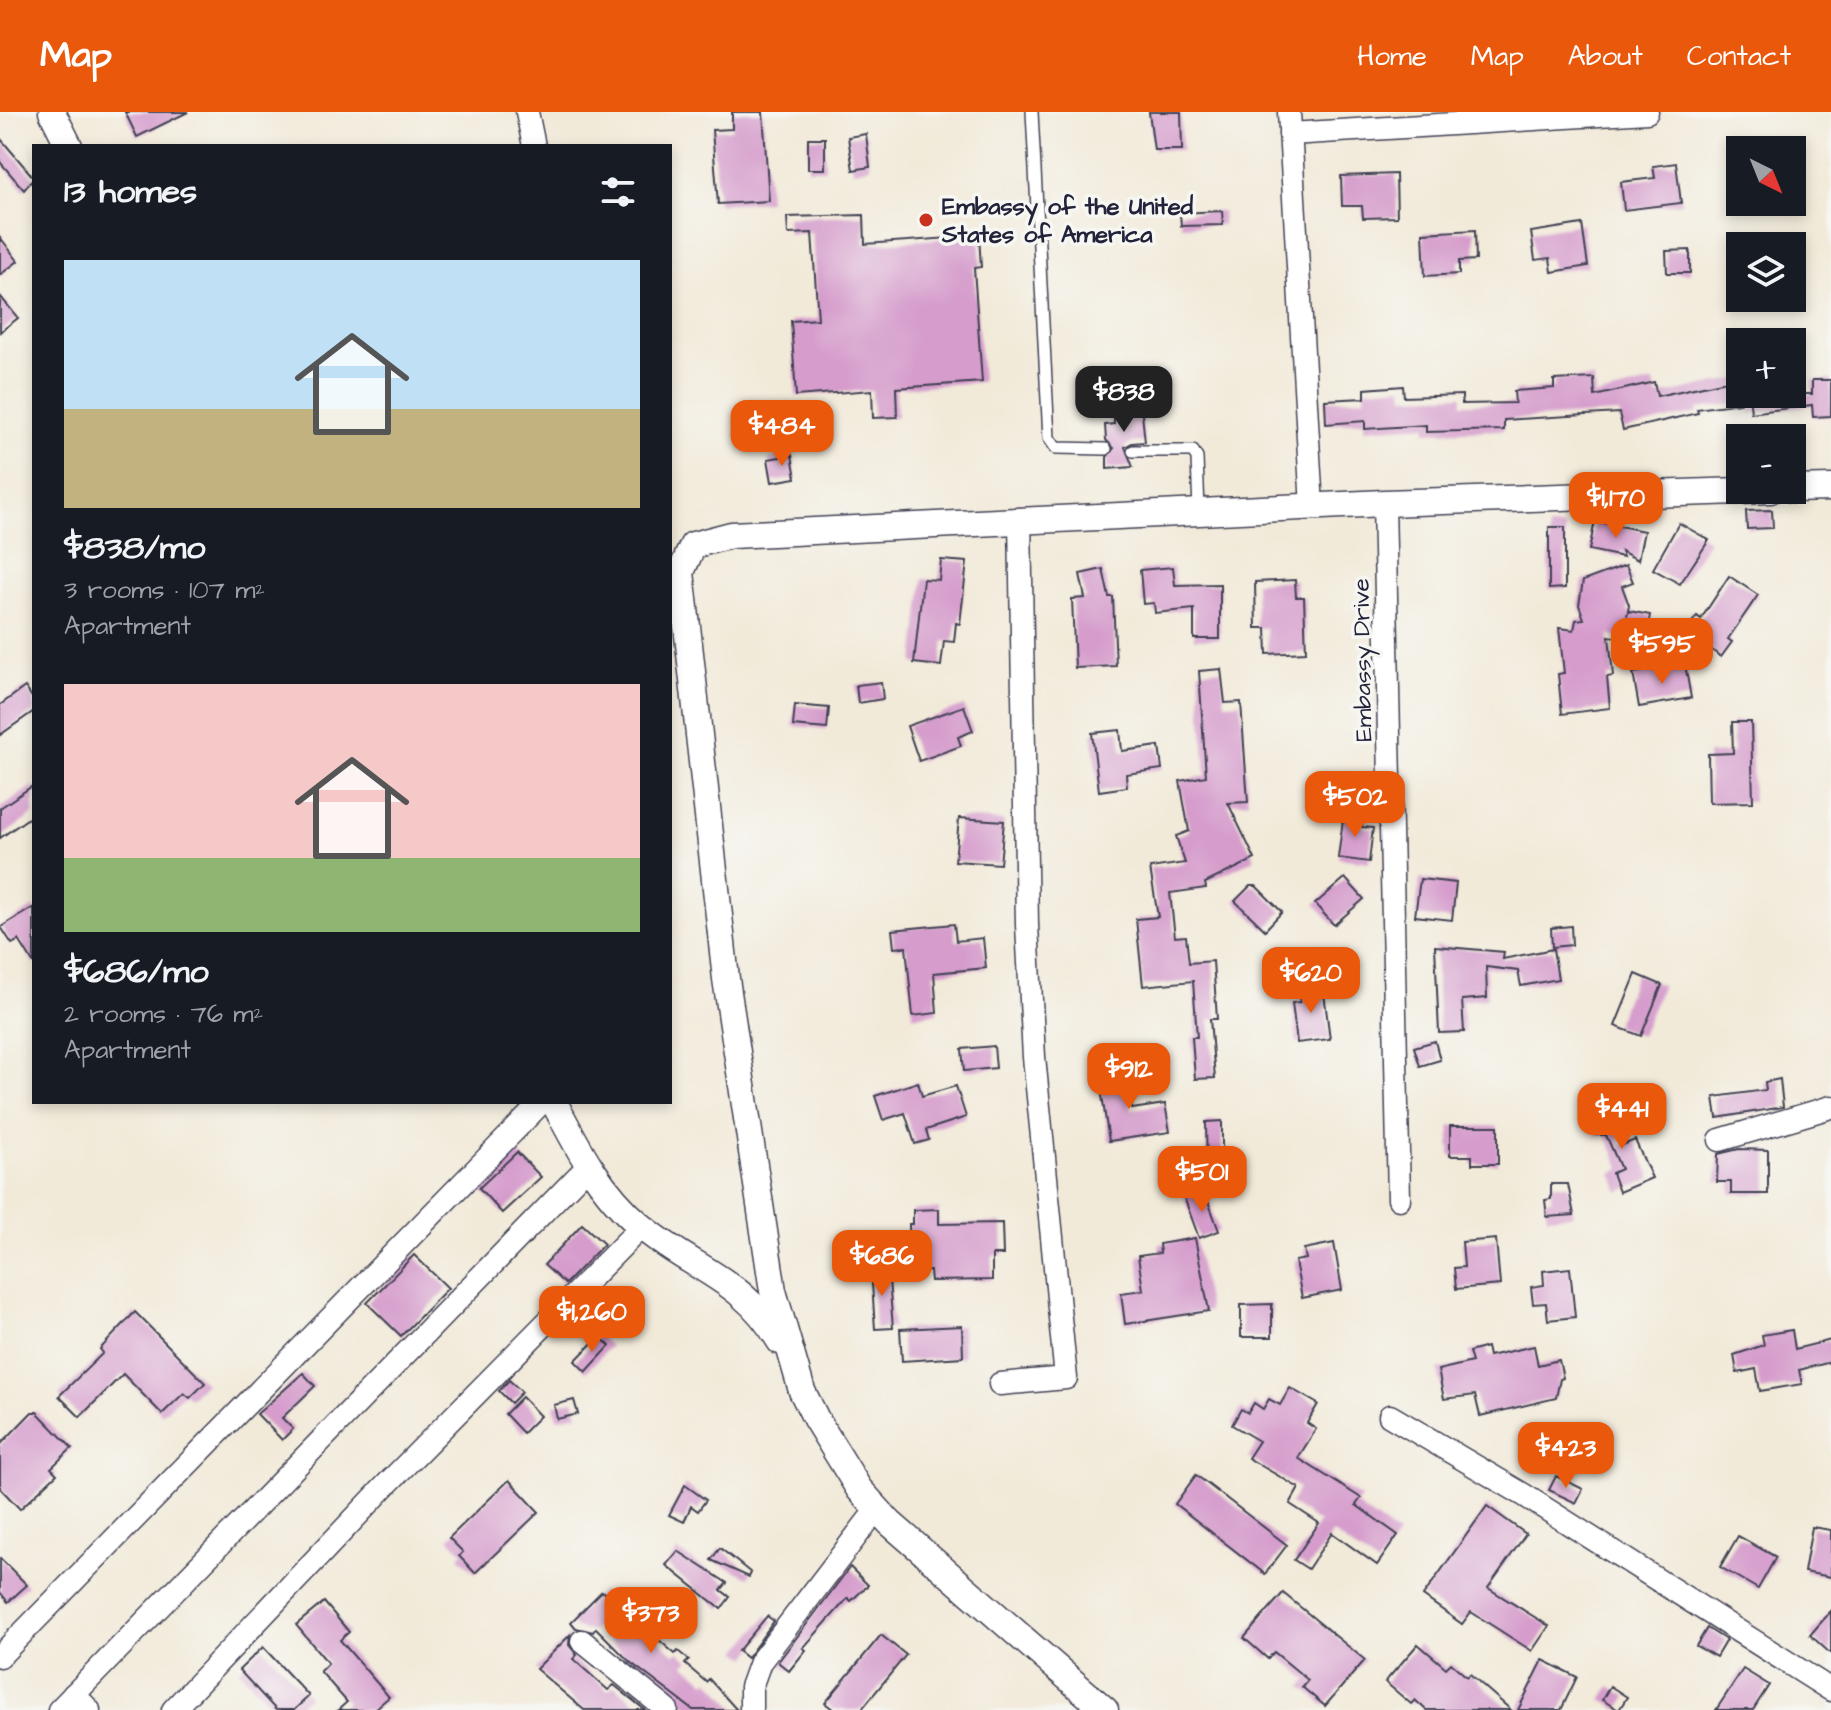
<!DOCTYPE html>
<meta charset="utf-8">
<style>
body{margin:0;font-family:"Architects Daughter",sans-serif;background:#242831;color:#f1f3f6;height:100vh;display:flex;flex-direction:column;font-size:30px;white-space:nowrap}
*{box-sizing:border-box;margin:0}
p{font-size:26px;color:#9ea1a6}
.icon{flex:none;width:44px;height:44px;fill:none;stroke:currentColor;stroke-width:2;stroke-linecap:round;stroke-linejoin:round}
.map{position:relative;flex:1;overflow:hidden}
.details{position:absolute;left:32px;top:32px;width:640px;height:960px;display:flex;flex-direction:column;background:#171b24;border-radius:0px;box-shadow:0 4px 12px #0003}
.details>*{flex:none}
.needle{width:52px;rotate:137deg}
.tools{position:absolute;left:1726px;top:24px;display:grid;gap:16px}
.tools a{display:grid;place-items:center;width:80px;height:80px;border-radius:0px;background:#171b24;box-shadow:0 4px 12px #0003;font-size:40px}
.price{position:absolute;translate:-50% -68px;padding:0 18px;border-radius:16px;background:#ea580c;color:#fff;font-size:26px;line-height:52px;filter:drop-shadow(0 2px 4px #0008)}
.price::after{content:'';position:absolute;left:50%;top:48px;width:24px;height:18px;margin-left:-12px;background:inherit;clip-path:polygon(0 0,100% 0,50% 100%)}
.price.on{background:#222;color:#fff}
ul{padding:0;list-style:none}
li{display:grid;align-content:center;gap:16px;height:424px;padding:0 32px}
li span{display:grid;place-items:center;height:248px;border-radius:0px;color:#555}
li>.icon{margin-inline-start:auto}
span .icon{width:144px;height:144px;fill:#fffc;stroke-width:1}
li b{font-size:34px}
h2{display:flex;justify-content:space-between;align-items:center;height:96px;padding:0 32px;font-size:34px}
header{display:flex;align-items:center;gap:48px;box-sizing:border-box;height:112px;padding:0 40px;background:#ea580c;color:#fff}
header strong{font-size:38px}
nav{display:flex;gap:44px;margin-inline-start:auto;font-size:28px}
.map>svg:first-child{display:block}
.building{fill:#d59ccc}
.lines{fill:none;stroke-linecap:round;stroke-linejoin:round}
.service-casing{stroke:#414053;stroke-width:14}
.minor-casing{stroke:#414053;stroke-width:25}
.tertiary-casing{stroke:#414053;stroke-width:29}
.service{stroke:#fff;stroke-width:11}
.minor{stroke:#fff;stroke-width:22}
.tertiary{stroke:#fff;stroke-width:26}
.poi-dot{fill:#c8321e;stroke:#f6f6f2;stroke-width:3}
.labels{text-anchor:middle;stroke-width:7;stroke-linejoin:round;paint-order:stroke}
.poi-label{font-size:24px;font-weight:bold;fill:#22223b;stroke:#f6f6f2;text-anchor:start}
.street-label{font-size:24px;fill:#22223b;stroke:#f6f6f2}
</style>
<header>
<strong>Map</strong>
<nav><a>Home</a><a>Map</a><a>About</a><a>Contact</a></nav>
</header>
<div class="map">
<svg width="1831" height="1598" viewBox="0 0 1831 1598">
<rect width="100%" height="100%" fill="#f6f6f2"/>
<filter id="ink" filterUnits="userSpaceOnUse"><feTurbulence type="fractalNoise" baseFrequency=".0125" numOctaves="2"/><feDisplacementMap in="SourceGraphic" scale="16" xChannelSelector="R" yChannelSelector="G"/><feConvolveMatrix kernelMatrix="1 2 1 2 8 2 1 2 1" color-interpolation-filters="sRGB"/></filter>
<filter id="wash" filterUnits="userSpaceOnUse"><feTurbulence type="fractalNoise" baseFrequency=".006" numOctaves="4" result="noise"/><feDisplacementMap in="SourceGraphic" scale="32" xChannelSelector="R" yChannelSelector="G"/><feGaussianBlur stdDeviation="1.8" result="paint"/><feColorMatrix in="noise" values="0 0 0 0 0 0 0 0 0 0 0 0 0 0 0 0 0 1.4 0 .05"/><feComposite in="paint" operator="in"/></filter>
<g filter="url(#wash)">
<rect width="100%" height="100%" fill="#f2ead9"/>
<g id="blocks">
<g class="building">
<path d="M125,0H188L137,25Z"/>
<path d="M732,0H763L769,89L718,92L712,18L732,17Z"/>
<path d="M1149,0H1181L1182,38H1154Z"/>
<path d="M866,22L870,55L853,58L848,25Z"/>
<path d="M0,26L34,66L24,78L0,50Z"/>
<rect x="808" y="26" width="17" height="31"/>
<path d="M1676,51L1681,91L1624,98L1621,70L1655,66L1653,54Z"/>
<path d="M1396,62L1397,105L1363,106L1362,94H1342L1341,64Z"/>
<path d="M1222,99L1223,113L1181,114L1180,101Z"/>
<path d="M864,103L865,132L979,124L981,155L974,156L982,270L896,276L897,305L873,306L872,278L796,284L791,209L818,207L812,121L788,122L787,105Z"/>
<path d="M1582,112L1588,154L1552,160L1550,146L1535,148L1531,120Z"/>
<path d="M1475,118L1476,148L1459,149V162L1425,164L1423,121Z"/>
<path d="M0,125L18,149L0,163Z"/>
<path d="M1690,138V161H1667L1666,139Z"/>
<path d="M0,184L18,206L0,220Z"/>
<path d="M1594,266L1595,284L1654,270L1657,284L1740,266V291L1697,297L1698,301L1623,318L1619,301L1504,308V318L1426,320V313L1365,317V309L1326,312L1325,288L1365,286V277L1403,274L1404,285L1462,283V292L1515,291L1514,279L1554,276V268Z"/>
<path d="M1812,268H1831V304L1813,305L1812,293L1751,301L1749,282H1812Z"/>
<path d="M1130,292L1141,293L1145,330L1132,331L1125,335L1133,355L1107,357V345L1114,336L1106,328L1105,313L1114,312V293Z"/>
<path d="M792,343L796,366L772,370L768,347Z"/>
<path d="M1772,398L1773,416L1747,417L1746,399Z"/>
<path d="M1595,409L1644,419L1638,448L1621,439L1623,445L1589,438Z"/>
<path d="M1679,411L1709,428L1680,472L1653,457Z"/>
<path d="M1549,415H1565V476L1549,477Z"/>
<path d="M941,448L967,450L960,512L956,511L954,530L944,529L941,554L914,551L923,467L939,468Z"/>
<path d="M1626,453L1633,470L1622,474L1629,493L1627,504L1629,499L1650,503L1645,531L1609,524L1613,564L1607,565L1610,596L1562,602L1558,562L1564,561L1559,516L1574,518L1576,508L1584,507L1579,493L1583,469Z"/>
<path d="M1173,455L1175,473L1220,472V527H1194V497L1155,501L1154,491L1143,492L1140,458Z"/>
<path d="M1103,457L1109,485H1113L1116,554L1075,556L1072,487L1085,486L1080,462Z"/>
<path d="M1729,464L1758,483L1728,527L1732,530L1721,545L1686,518L1697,504L1701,507Z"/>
<path d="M1295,468L1296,485H1304L1306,540L1267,542L1266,516H1256L1255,470Z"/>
<path d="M1685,552L1691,586L1639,595L1633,561Z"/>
<path d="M1221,557L1225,591L1241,590L1248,690L1228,691L1255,747L1205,771L1206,776L1170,781L1175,825L1186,824L1189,851L1213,849L1217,907H1210L1215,966L1195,967L1192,925H1197L1193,869L1143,874L1136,807L1158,805L1150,756L1185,751L1176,724L1189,719L1180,669L1206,664L1199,559Z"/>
<path d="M881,570L883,587L858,591L856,573Z"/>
<path d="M25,575L34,588V599L0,623V593Z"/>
<path d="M795,593L829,596L827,617L793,614Z"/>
<path d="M964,594L973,619L958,625L961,634L919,649L907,614Z"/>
<path d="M1732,610H1751L1753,690L1709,691L1708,642L1733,641Z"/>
<path d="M1120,618L1122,639L1159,634L1162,657L1126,662L1127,675L1099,679L1092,621Z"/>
<path d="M34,673V702L0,726V696Z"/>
<path d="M1344,700L1363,702L1362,715L1373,716L1369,750L1338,746Z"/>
<path d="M959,706L1004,709L1000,752L955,749Z"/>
<path d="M1345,766L1364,787L1334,813L1315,792Z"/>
<path d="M1420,767L1456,771L1452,808L1415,804Z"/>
<path d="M1250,774H1256L1282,800L1265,818L1235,789Z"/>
<path d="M34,795V852L19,828L12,832L1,815Z"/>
<path d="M954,812L956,829L983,826L986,856L934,861L937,901L913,904L906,835L894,836L892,818Z"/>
<path d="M1571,814L1572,833L1552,835L1551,816Z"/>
<path d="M1435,834L1504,840L1503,847L1553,837L1558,867L1521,874L1518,859L1486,855L1487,886L1462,888L1464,920L1439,921Z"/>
<path d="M1636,862L1662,873L1641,924L1615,914Z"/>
<path d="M1323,873L1330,927L1297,931L1292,891L1300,890L1299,876Z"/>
<path d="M1435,929L1440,948L1420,954L1414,935Z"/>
<path d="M994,934L996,956L964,959L962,937Z"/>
<path d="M1127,960L1132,997L1165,992L1170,1020L1109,1029L1099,964Z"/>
<path d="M1780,967L1783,995L1717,1006L1714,985L1766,978L1765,970Z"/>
<path d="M918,970L922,984L956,974L966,1005L926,1018L929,1028L915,1032L905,1001L883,1008L875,984Z"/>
<path d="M1620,997V1034L1635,1028L1652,1066L1619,1080L1612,1061L1621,1057L1606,1023H1596V998Z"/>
<path d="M1222,1009V1063H1207L1206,1010Z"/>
<path d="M1450,1014H1498V1052H1472V1044H1450Z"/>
<path d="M1739,1037L1768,1038V1082H1731V1070H1717L1718,1042Z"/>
<path d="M517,1040L541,1065L502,1101L479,1076Z"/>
<path d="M1551,1072H1568L1574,1103L1547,1105L1545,1088L1551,1087Z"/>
<path d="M1204,1078L1219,1119L1199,1126L1184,1085Z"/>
<path d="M939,1097V1112L1002,1111L1003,1143H992V1168L931,1169L930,1159L910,1160L909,1112H913V1098Z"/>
<path d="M582,1112L604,1132L565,1172L544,1153Z"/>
<path d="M1195,1126L1209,1199L1125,1212L1121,1181L1143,1178L1138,1144L1160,1141L1159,1132Z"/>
<path d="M1496,1127L1500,1173L1456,1177L1454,1156L1464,1155L1462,1130Z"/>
<path d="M1334,1131L1342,1178L1302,1186L1295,1149L1306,1147L1304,1137Z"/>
<path d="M414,1143L448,1176L401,1224L367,1191Z"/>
<path d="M888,1155L893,1216L875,1217L871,1156Z"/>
<path d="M1570,1156L1575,1205L1548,1208L1546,1191L1533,1192L1531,1175L1544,1173L1543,1159Z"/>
<path d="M1272,1192V1225H1241V1193Z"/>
<path d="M135,1200L205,1271L190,1286L184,1281L162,1302L123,1262L80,1305L59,1284L103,1241L100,1237Z"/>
<path d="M962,1214L963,1245L902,1249L900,1217Z"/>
<path d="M1792,1218L1795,1237L1831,1228V1250L1799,1258L1802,1272L1760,1279L1756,1257L1737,1261L1734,1243L1764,1233L1762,1223Z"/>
<path d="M599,1224L610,1234L586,1260L575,1249Z"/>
<path d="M1534,1234L1538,1253L1559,1248L1563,1266L1560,1267L1556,1286L1480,1304L1475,1283L1444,1287L1438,1258L1472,1250L1469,1240L1487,1235L1489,1244Z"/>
<path d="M303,1261L315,1274L282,1306L293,1317L282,1328L257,1302Z"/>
<path d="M509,1268L522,1280L511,1291L499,1279Z"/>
<path d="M1290,1276L1318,1292L1307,1311L1316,1317L1298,1346L1361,1386L1356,1393L1398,1423L1377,1453L1332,1421L1308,1457L1294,1448L1319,1411L1290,1392L1299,1376L1248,1346L1259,1329L1232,1313L1241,1297L1248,1301L1254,1291L1263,1297L1269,1287L1280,1293Z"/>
<path d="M522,1285L540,1304L523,1321L505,1302Z"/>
<path d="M574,1288L578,1302L557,1307L554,1293Z"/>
<path d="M32,1300H37L72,1336L51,1356L57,1362L20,1397L0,1376V1333Z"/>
<path d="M1196,1363L1287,1433L1265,1462L1175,1392Z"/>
<path d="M1556,1364L1583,1377L1576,1391L1549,1378Z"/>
<path d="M509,1368L539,1400L475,1461L459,1444L463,1440L449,1426Z"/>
<path d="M685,1373L706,1388L698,1399L691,1394L684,1410L669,1403Z"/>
<path d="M1487,1394L1526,1422L1488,1476L1549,1514L1532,1539L1471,1500L1462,1512L1423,1484Z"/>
<path d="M1812,1415L1831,1418V1465L1804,1460Z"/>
<path d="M1738,1424L1776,1445L1758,1477L1720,1455Z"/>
<path d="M720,1436L751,1461L749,1465L711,1448Z"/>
<path d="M678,1439L727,1471L721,1478L730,1485L721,1497L666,1453Z"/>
<path d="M0,1446L27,1473L8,1490L0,1480Z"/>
<path d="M850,1455L868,1473L851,1489L848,1486L803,1536L806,1538L789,1559L778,1550Z"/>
<path d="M602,1479L634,1510L636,1508L675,1542L678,1539L689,1548L685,1552L706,1570L709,1567L737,1598H693L630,1550L596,1516L593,1520L576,1516L571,1510Z"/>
<path d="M1283,1481L1365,1548L1325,1594L1302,1575L1308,1568L1274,1540L1268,1547L1244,1526Z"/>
<path d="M324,1490L349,1520L340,1528L389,1585L374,1598H338L347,1590L320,1559L328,1551L296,1513Z"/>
<path d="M1831,1499V1542L1810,1523Z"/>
<path d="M767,1504L774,1509L747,1546L738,1539Z"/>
<path d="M1707,1516L1726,1528L1716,1545L1696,1534Z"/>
<path d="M570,1523L569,1533L577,1543L573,1547L608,1578L614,1573L645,1598H584L536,1557Z"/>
<path d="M881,1523L906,1543L861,1598H834L825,1591Z"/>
<path d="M1418,1532L1446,1556L1451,1551L1467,1565L1470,1562L1511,1598H1426L1415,1588L1411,1592L1385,1570Z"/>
<path d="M263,1535L309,1584L294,1598H276L239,1558Z"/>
<path d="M1543,1548L1577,1565L1561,1598H1518Z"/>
<path d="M1743,1557L1769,1573L1753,1598H1716Z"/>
<path d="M1610,1574L1627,1585L1619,1598L1602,1588Z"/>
</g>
</g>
</g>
<g filter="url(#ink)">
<use href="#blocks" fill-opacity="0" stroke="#414053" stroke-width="2"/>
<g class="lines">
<g class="service-casing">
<g id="service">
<path d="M1032,0L1049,326L1056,336L1106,337"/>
<path d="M1133,339H1193L1197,346L1199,399"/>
</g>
</g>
<g class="minor-casing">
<g id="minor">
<path d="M527,0L534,34"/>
<path d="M1289,0L1312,395"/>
<path d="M1290,22L1647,0"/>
<path d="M1384,391L1399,1087"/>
<path d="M1720,1028L1831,995"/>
<path d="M1000,1272L1066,1266L1034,945L1027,813L1020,407"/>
<path d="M1390,1304L1524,1383L1831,1578"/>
<path d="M582,1529L667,1598"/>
<path d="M0,1544L542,990"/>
<path d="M74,1582L89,1598"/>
<path d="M59,1598L589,1053"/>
<path d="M173,1598L387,1372L641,1115"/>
<path d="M751,1598V1575L760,1550L877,1397"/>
</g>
</g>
<g class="tertiary-casing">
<g id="tertiary">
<path d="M52,0L69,34"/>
<path d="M1792,377L1831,376"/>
<path d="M554,990C577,1035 601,1081 641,1114C694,1159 742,1165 780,1229"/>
<path d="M1105,1598L890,1411L859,1377L816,1307L802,1279L773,1179L726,867L681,460L693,433L731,423L1384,391L1770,378"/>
</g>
</g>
<use href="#service" class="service"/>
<use href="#minor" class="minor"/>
<use href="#tertiary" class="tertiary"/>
</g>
</g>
<circle class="poi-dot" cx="926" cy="108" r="8"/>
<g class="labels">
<g class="poi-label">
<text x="942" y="102">Embassy of the United<tspan x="942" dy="28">States of America</tspan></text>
</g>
<g class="street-label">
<text transform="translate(1362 548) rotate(-91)" y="8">Embassy Drive</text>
</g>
</g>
</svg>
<div class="tools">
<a><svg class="needle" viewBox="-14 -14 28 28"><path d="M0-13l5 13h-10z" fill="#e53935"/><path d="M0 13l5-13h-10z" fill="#9ea1a6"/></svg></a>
<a><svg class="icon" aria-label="layers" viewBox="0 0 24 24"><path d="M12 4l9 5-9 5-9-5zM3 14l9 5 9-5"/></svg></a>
<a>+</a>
<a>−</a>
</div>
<b class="price on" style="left:1124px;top:322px">$838</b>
<b class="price" style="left:782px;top:356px">$484</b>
<b class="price" style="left:1616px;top:428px">$1,170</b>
<b class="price" style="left:1662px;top:574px">$595</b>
<b class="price" style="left:1355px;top:727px">$502</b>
<b class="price" style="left:1311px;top:903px">$620</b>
<b class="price" style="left:1129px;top:999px">$912</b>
<b class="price" style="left:1622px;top:1039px">$441</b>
<b class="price" style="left:1202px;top:1102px">$501</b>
<b class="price" style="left:882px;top:1186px">$686</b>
<b class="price" style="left:592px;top:1242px">$1,260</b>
<b class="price" style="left:1566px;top:1378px">$423</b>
<b class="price" style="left:651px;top:1543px">$373</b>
<section class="details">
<h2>13 homes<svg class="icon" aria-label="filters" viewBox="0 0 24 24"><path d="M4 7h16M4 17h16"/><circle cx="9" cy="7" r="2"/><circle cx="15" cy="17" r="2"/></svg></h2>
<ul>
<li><span style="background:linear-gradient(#bfe0f5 60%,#c2b280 0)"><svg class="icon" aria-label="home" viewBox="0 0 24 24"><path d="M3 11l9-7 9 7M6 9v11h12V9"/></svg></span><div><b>$838/mo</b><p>3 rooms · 107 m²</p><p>Apartment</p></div></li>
<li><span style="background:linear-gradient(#f6c9c9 70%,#8fb573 0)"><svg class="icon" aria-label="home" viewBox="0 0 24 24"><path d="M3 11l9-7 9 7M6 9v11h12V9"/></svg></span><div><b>$686/mo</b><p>2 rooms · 76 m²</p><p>Apartment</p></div></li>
</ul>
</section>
</div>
